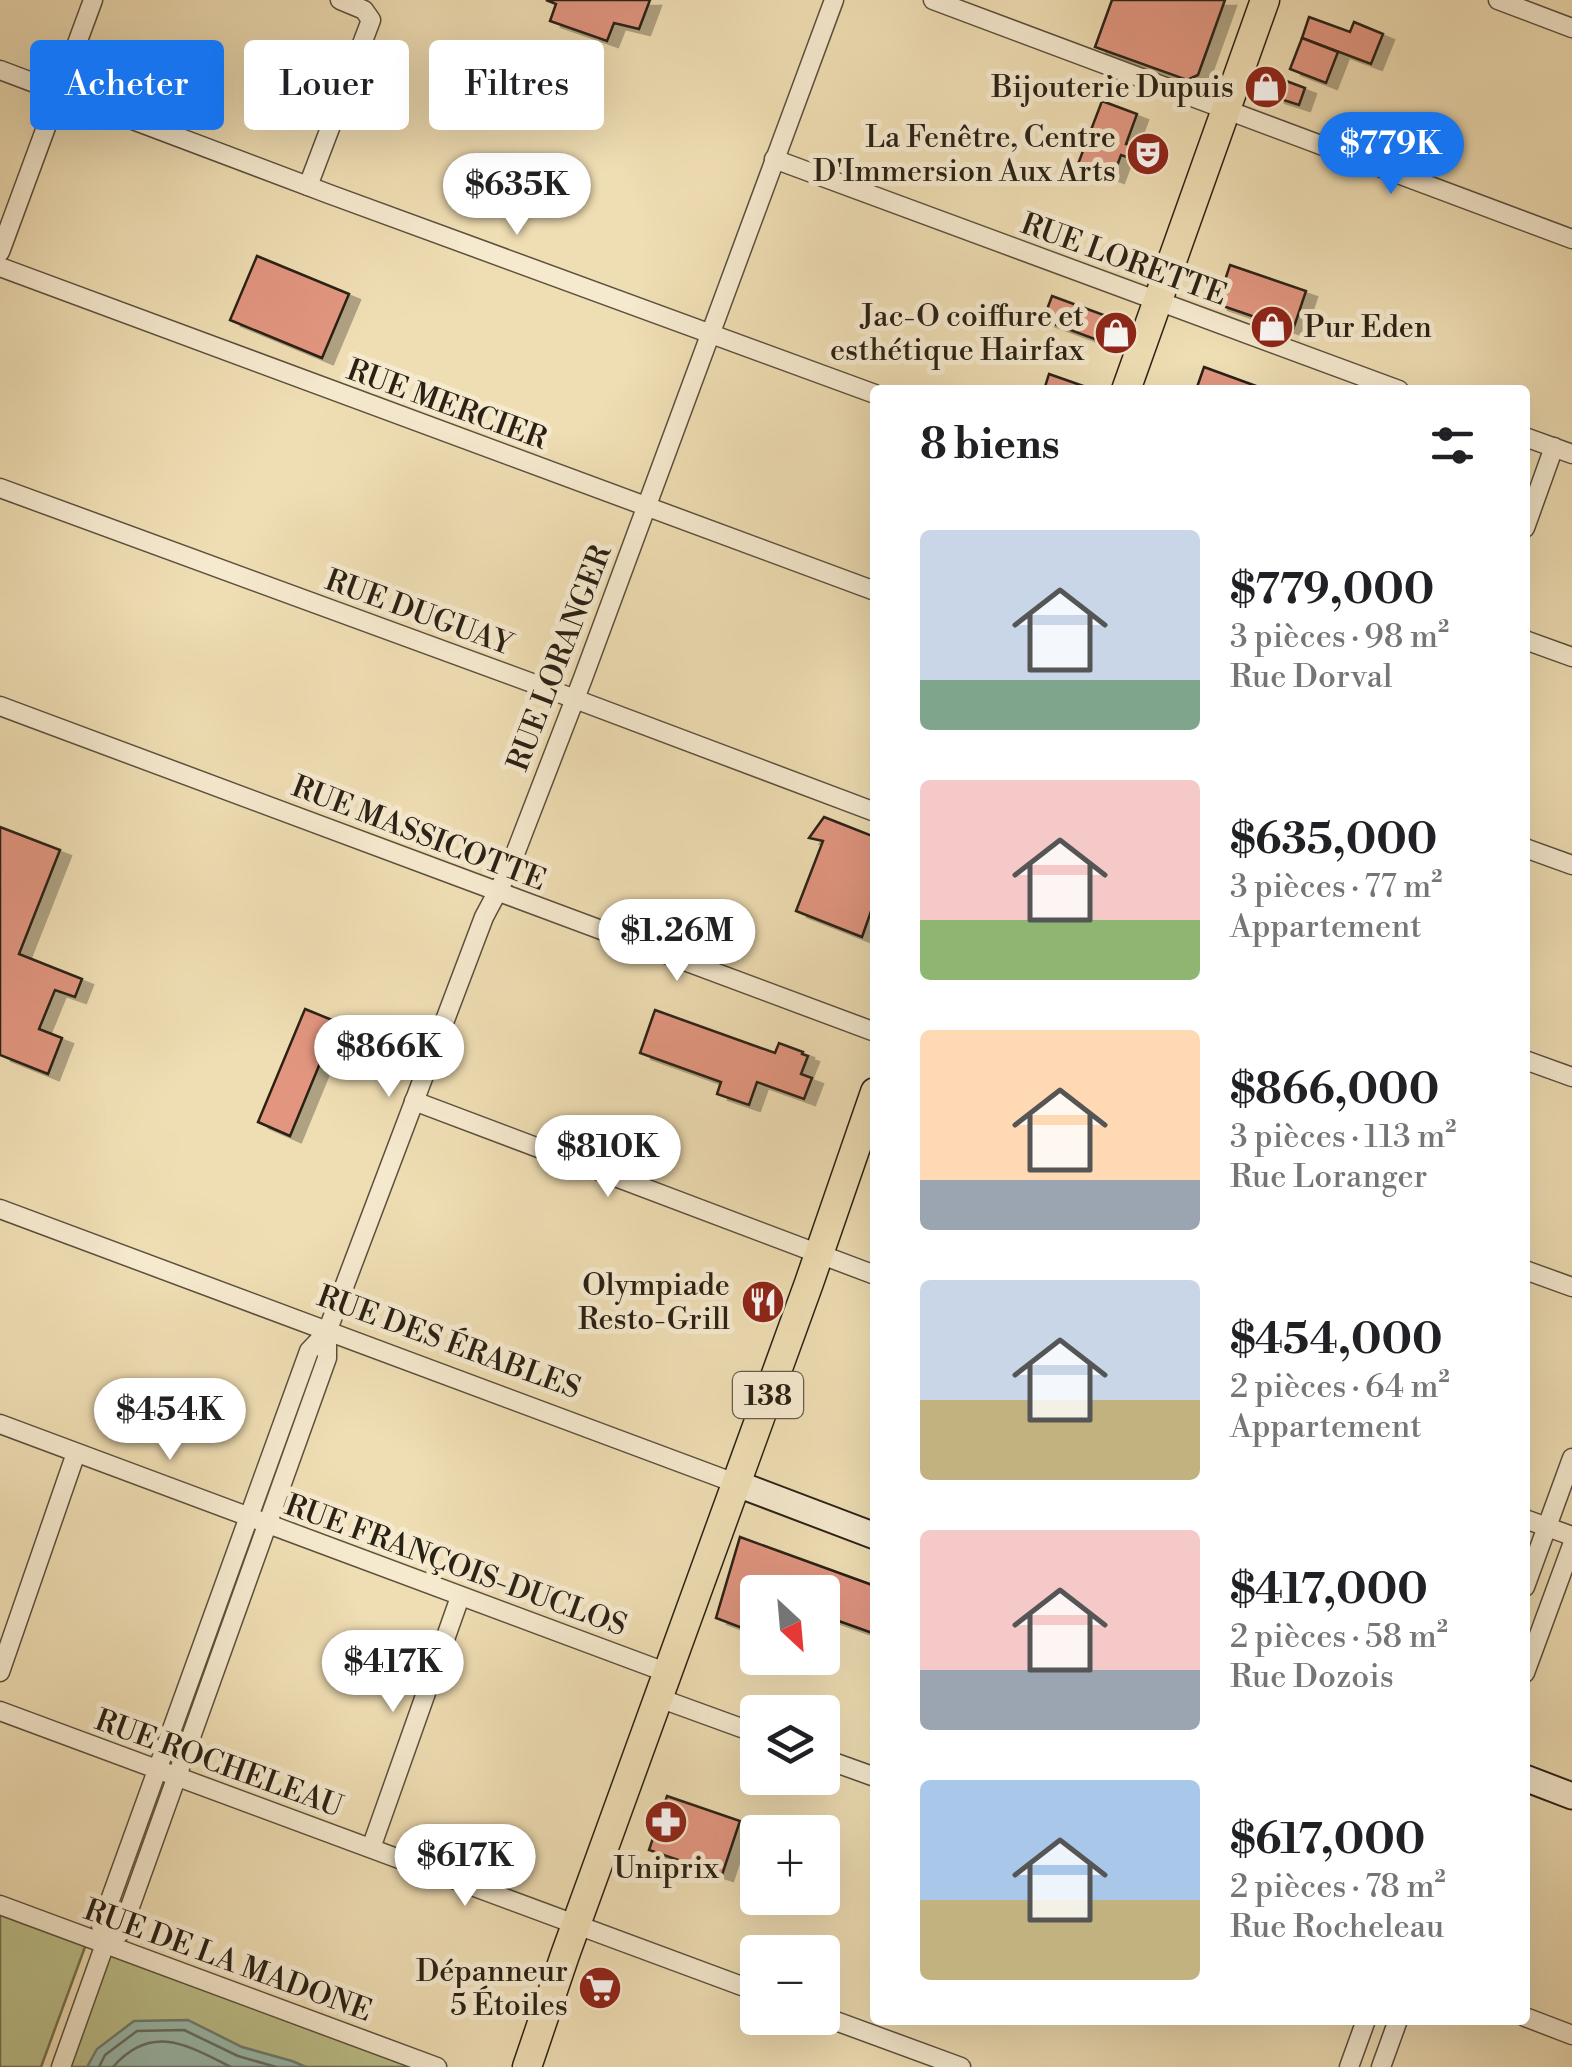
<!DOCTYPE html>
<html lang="fr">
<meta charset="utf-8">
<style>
body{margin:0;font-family:"Libre Bodoni",serif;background:#f6f6f6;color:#202124;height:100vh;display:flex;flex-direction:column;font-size:38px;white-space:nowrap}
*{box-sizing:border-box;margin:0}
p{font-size:32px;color:#757577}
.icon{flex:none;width:55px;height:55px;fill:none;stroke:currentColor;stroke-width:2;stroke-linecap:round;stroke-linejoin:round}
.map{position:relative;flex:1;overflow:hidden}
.side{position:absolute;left:870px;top:385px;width:660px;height:1640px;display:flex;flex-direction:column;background:#fff;border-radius:10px;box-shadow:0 10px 40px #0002}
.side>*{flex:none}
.hud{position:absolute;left:30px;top:40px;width:690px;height:90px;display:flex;gap:20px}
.needle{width:65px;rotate:154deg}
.controls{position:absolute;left:740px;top:1575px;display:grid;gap:20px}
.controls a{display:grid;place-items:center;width:100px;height:100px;border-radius:10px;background:#fff;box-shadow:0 10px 40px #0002;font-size:50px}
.price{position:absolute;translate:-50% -85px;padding:0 22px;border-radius:35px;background:#fff;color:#222;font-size:32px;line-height:65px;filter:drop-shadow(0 2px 5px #0008)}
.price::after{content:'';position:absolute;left:50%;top:60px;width:30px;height:22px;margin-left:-15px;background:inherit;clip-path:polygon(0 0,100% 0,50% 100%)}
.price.selected{background:#1a73e8;color:#fff}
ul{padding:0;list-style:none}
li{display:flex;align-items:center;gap:30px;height:250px;padding:0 50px}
li span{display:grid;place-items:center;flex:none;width:280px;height:200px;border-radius:10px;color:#555}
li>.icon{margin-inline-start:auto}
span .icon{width:120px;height:120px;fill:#fffc;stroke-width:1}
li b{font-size:42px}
h2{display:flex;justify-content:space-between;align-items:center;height:120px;padding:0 50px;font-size:42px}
.tag{padding:0 35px;border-radius:10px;background:#fff;box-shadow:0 10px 40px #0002;font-size:35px;line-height:90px}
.tag.selected{background:#1a73e8;color:#fff}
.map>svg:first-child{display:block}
.green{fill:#bcc08a;stroke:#737050;stroke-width:2.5}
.water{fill:#9abbae;stroke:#6d7d71;stroke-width:2.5}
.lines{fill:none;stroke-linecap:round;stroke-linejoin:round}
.shore{stroke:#626e62;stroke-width:2.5}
.building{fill:#e29680;stroke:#2a2115;stroke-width:2.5;filter:url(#shadow)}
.street-casing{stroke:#5b503c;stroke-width:21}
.secondary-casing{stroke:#2a2115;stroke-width:29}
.primary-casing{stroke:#2a2115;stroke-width:31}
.street{stroke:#f5e9ce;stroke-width:18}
.secondary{stroke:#f5e9ce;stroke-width:25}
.primary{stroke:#efddb3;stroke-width:28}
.labels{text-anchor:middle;stroke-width:10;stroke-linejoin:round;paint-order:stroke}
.shield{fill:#f5e9ce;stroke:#675d4c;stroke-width:2.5}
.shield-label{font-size:28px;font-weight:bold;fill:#2a2115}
.poi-label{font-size:30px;fill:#2a2115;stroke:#f5e9ce;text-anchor:end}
.street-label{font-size:30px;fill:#2a2115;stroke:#f5e9ce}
</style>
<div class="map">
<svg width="1572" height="2067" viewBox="0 0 1572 2067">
<defs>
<filter id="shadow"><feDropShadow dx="11" dy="6" stdDeviation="0" flood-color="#0004"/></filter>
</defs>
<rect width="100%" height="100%" fill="#efddb3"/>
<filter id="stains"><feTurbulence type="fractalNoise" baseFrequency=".002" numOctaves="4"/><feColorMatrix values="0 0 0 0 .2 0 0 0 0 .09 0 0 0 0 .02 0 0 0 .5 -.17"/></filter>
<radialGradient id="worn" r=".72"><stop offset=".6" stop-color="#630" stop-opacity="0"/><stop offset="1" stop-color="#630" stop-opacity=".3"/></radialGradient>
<g class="green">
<path d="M0,1906L89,1936L41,2067H0Z"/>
<path d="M104,1942L424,2067H61Z"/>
</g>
<path class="water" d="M188,2020L242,2047L292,2061L306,2067H87L97,2049L134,2021Z"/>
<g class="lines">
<g class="shore">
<path d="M99,2067L105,2055L137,2031L184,2030L238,2056L276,2067"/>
<path d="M113,2067C152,2023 187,2045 231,2067"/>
</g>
</g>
<g class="building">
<path d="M546,0H650L639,29L614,23L607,41L550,21L556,4Z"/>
<path d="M1112,0H1225L1198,75L1187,80L1095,47Z"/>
<path d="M1309,17L1350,32L1354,22L1383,34L1371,64L1302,38Z"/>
<path d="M1302,38L1338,52L1326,83L1290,69Z"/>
<path d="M1281,79L1305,88L1299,105L1274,97Z"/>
<path d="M1102,101L1137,114L1126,144L1134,147L1130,158L1121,155L1113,177L1078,164Z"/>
<path d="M257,256L349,294L322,358L230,320Z"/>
<path d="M1230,265L1306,291L1293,330L1217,304Z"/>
<path d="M1052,296L1109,317L1100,341L1043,320Z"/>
<path d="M1204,367L1267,390H1196Z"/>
<path d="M1049,374L1089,388L1088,390H1044Z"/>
<path d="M824,817L875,837V900L862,937L796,911L823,841L809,838Z"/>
<path d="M0,827L60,850L19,954L82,979L75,997L55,990L39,1029L62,1038L48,1074L0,1055Z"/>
<path d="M305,1009L337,1022L290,1136L258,1122Z"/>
<path d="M655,1010L775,1053L779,1043L803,1052L802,1054L808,1056L801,1074L812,1078L804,1099L757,1082L749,1105L717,1094L721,1082L640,1053Z"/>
<path d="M740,1537L875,1586V1634L822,1615V1592H758V1634L716,1618Z"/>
<path d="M667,1796L740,1821L722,1875L649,1850Z"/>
</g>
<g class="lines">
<g class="street-casing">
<g id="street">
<path d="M933,0L1572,239"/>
<path d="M1498,0L1572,28"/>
<path d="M0,70L329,194L875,394"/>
<path d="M774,159L1399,390"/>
<path d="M308,186L371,20L364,10L340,0"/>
<path d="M0,252L93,0"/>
<path d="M0,267L875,591"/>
<path d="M1525,437L1572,454"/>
<path d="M0,488L543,687L875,812"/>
<path d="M1525,528L1554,447"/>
<path d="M1525,640L1572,657"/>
<path d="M0,706L875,1032"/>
<path d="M1525,848L1572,865"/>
<path d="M1525,1060L1572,1077"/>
<path d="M414,1101L875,1275"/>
<path d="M0,1209L735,1483"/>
<path d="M1525,1270L1572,1287"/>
<path d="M0,1424L668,1673"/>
<path d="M1525,1519L1572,1536"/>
<path d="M1525,1587L1572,1458"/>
<path d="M0,1672L76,1453"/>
<path d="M1525,1673L1572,1545"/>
<path d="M659,1698L758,1734"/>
<path d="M0,1711L758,1992"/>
<path d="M822,1758L875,1777"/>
<path d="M371,1848L460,1597"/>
<path d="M0,1905L437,2067"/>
<path d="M105,1944L121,1932L327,1358V1332"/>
<path d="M822,2016L961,2067"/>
<path d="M1525,2017L1572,2035"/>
<path d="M61,2067L105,1944L101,1925L309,1351L327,1332L484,917L508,872L583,678L834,0"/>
<path d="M1349,2067L1366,2020"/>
<path d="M1381,2067L1398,2020"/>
</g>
</g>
<g class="secondary-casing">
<g id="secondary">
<path d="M735,1483L875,1536"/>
<path d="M1525,1778L1572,1796"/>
</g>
</g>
<g class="primary-casing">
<g id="primary">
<path d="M1126,390L1265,0"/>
<path d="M527,2067L565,1955L809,1283L875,1092"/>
</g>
</g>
<use href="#street" class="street"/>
<use href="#secondary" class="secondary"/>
<use href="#primary" class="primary"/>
</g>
<defs>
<g id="shop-disc" transform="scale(2.25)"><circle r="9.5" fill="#8f2418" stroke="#f5e9ce"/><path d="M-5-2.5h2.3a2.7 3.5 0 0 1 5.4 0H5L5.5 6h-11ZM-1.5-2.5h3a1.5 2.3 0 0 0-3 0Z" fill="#fff"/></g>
<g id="theatre-disc" transform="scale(2.25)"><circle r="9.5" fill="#8f2418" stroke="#f5e9ce"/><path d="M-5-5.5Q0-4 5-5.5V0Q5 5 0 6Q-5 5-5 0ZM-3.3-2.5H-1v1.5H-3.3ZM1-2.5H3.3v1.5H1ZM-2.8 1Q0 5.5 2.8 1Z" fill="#fff"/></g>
<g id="restaurant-disc" transform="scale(2.25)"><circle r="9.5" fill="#8f2418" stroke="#f5e9ce"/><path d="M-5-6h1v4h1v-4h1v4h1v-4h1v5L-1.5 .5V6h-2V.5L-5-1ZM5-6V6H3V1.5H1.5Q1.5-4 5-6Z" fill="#fff"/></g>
<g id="pharmacy-disc" transform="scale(2.25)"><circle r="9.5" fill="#8f2418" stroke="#f5e9ce"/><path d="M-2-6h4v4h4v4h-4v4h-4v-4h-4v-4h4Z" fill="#fff"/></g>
<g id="supermarket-disc" transform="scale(2.25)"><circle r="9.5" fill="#8f2418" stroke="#f5e9ce"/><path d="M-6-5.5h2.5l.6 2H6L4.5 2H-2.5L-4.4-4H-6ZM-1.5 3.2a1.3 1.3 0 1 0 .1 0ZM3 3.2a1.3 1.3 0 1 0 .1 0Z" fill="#fff"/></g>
</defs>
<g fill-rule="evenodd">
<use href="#shop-disc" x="1266" y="87"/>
<use href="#theatre-disc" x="1148" y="154"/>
<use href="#shop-disc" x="1272" y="327"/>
<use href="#shop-disc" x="1116" y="333"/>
<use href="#restaurant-disc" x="763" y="1302"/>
<use href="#pharmacy-disc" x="666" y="1822"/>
<use href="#supermarket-disc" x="600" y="1988"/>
</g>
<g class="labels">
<rect class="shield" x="733" y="1372" width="70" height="46" rx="8"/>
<g class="shield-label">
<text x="768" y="1405">138</text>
</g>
<g class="poi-label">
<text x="1234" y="97">Bijouterie Dupuis</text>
<text x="1116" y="147">La Fenêtre, Centre<tspan x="1116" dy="34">D'Immersion Aux Arts</tspan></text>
<text x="1084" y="326">Jac-O coiffure et<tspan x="1084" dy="34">esthétique Hairfax</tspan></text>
<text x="1304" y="337" text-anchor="start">Pur Eden</text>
<text x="730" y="1295">Olympiade<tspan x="730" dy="34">Resto-Grill</tspan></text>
<text x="666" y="1878" text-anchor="middle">Uniprix</text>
<text x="568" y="1981">Dépanneur<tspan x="568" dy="34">5 Étoiles</tspan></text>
</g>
<g class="street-label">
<text transform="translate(1124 259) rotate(20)" y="10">RUE LORETTE</text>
<text transform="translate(447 404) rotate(20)" y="10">RUE MERCIER</text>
<text transform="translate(419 612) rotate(20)" y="10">RUE DUGUAY</text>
<text transform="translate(559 658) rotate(-69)" y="10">RUE LORANGER</text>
<text transform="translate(419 833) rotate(21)" y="10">RUE MASSICOTTE</text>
<text transform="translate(449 1342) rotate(20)" y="10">RUE DES ÉRABLES</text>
<text transform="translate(456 1565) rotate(20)" y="10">RUE FRANÇOIS-DUCLOS</text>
<text transform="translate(219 1763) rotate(20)" y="10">RUE ROCHELEAU</text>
<text transform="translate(228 1960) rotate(20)" y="10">RUE DE LA MADONE</text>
</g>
</g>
<rect width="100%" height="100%" filter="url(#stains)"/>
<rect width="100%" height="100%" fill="url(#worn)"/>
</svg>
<div class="controls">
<a><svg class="needle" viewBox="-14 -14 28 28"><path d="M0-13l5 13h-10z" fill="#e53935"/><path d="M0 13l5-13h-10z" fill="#757577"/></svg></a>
<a><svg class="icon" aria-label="layers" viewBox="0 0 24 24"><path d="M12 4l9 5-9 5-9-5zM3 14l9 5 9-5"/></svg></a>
<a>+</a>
<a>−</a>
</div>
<b class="price selected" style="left:1391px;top:197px">$779K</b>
<b class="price" style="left:517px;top:238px">$635K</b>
<b class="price" style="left:677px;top:984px">$1.26M</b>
<b class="price" style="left:389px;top:1100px">$866K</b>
<b class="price" style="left:608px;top:1200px">$810K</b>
<b class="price" style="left:170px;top:1463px">$454K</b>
<b class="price" style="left:393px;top:1715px">$417K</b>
<b class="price" style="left:465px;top:1909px">$617K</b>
<div class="hud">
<a class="tag selected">Acheter</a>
<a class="tag">Louer</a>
<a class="tag">Filtres</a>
</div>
<section class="side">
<h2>8 biens<svg class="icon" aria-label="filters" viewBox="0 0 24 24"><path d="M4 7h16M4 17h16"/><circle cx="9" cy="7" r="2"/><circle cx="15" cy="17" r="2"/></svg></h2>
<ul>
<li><span style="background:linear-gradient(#c9d6e8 75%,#7fa58c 0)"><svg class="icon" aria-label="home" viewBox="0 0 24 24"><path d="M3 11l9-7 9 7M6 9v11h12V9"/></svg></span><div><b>$779,000</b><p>3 pièces · 98 m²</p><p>Rue Dorval</p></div></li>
<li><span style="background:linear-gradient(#f6c9c9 70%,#8fb573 0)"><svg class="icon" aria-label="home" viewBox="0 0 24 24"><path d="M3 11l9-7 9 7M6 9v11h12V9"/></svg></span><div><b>$635,000</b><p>3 pièces · 77 m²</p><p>Appartement</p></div></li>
<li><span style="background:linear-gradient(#ffd9b3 75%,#9aa5b1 0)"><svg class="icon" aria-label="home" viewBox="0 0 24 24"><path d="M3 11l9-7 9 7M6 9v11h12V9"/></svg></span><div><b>$866,000</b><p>3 pièces · 113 m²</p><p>Rue Loranger</p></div></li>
<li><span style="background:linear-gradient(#c9d6e8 60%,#c2b280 0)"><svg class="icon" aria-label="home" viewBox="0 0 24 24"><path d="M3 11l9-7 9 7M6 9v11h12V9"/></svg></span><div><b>$454,000</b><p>2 pièces · 64 m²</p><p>Appartement</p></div></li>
<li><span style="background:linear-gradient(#f6c9c9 70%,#9aa5b1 0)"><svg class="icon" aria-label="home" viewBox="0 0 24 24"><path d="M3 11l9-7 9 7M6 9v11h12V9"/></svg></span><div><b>$417,000</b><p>2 pièces · 58 m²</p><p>Rue Dozois</p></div></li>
<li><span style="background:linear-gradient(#a9c7e8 60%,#c2b280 0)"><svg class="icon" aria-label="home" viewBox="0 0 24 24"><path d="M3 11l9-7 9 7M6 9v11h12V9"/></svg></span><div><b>$617,000</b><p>2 pièces · 78 m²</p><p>Rue Rocheleau</p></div></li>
</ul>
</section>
</div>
